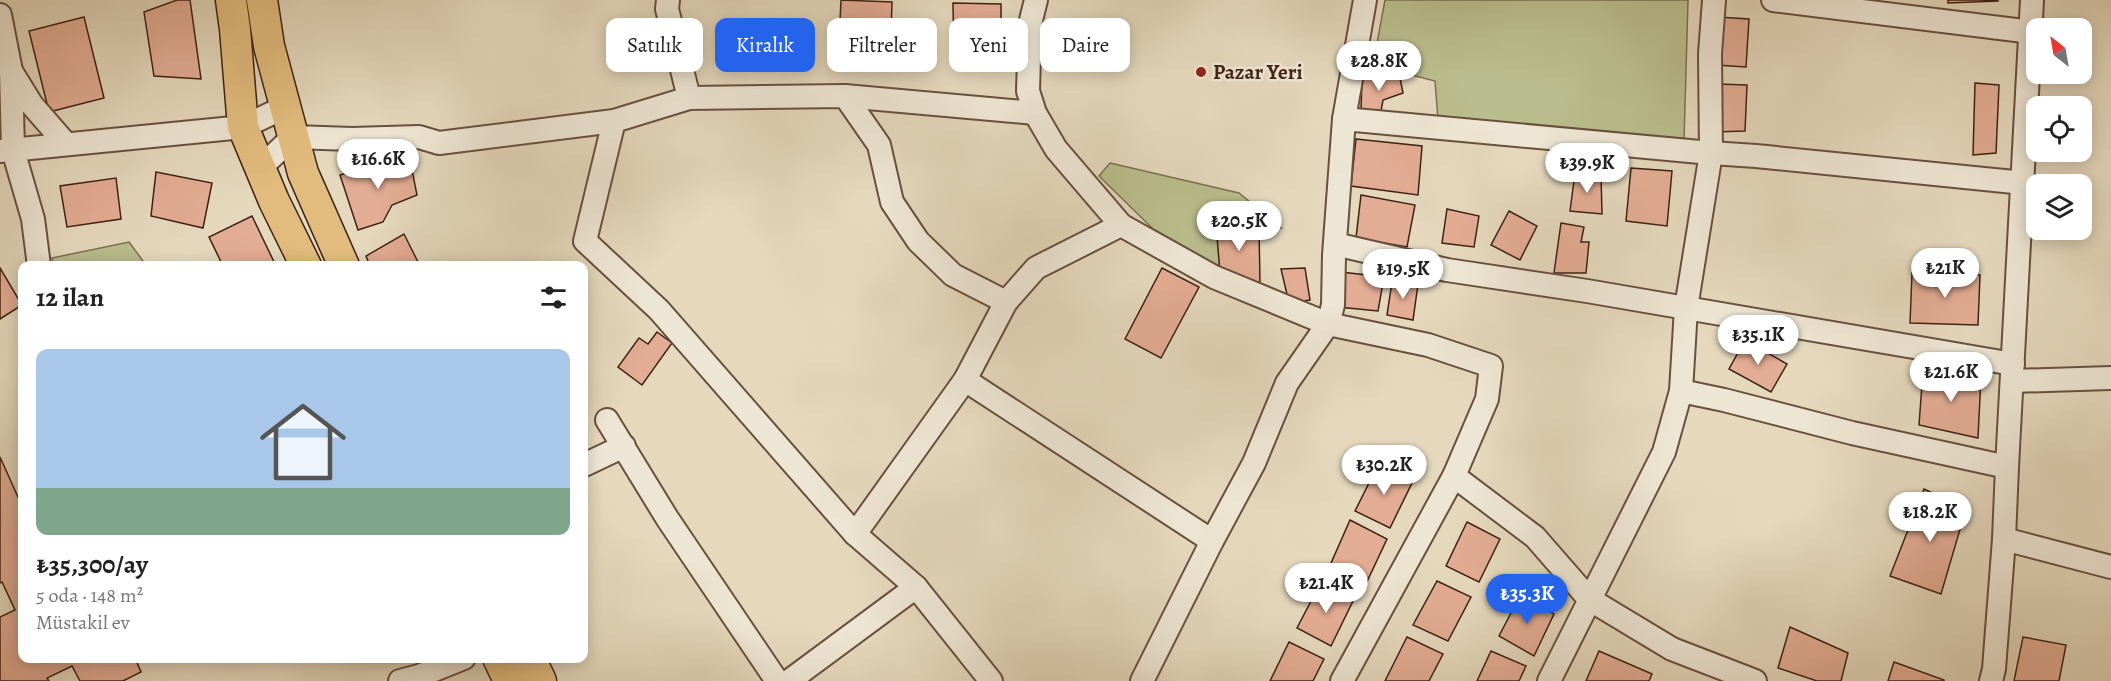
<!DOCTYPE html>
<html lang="tr">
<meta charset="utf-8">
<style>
body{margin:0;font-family:Alegreya,serif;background:#f6f6f6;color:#222;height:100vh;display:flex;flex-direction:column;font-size:22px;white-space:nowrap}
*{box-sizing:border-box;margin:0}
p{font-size:20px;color:#767676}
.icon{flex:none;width:33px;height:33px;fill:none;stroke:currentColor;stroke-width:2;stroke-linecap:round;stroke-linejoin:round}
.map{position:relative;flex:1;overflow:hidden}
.drawer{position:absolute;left:18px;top:261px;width:570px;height:402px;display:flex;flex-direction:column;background:#fff;border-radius:12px;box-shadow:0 3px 15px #0003}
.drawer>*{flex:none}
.banner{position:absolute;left:606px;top:18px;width:570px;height:54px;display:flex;gap:12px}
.needle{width:39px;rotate:329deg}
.controls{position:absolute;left:2026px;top:18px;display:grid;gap:12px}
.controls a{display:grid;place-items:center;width:66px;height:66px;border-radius:12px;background:#fff;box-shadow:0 3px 15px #0003;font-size:30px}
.price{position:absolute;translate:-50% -51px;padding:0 14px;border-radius:21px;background:#fff;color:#222;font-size:20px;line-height:39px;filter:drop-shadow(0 2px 3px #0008)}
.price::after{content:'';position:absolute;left:50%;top:36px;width:18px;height:14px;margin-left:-9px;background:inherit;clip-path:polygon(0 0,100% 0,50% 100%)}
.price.current{background:#2563eb;color:#fff}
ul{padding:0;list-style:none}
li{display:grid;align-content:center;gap:12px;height:318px;padding:0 18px}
li span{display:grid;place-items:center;height:186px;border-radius:12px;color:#555}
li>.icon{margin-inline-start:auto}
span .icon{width:108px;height:108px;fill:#fffc;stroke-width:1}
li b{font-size:26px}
h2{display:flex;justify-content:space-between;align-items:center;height:72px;padding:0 18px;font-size:26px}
.tag{padding:0 21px;border-radius:12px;background:#fff;box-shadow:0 3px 15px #0003;font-size:21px;line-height:54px}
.tag.current{background:#2563eb;color:#fff}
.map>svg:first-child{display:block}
.green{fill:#babd8d;stroke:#7c7050;stroke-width:1.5}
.building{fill:#e3ac94;stroke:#3e2213;stroke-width:1.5}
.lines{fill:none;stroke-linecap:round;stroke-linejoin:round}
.minor-casing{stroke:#68503e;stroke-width:26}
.major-casing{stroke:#3e2213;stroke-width:33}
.minor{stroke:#eee6d4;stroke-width:22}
.major{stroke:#e2bc7e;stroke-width:30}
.poi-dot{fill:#8f2418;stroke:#eee6d4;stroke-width:2}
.labels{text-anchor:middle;stroke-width:5;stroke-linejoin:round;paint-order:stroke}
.poi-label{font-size:21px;font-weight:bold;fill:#3e2213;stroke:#eee6d4;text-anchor:start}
</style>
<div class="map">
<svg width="2111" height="681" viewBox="0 0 2111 681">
<rect width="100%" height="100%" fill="#e5d8bd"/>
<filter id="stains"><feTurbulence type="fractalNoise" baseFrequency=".00333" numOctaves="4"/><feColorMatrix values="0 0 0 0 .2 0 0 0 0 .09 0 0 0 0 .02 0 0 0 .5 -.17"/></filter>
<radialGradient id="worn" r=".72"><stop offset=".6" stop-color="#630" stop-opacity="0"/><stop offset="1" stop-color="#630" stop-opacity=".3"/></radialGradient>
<g class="green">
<path d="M1385,0H1688L1684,141L1438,120L1435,81L1373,65Z"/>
<path d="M1110,163L1239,193L1281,228L1216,224L1220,267L1153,229L1099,176Z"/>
<path d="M129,242L146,265H54L52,258Z"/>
</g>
<g class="building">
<path d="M177,0H190L201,79L154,76L144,12Z"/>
<path d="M841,0L892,2L890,66L838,64Z"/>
<path d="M1948,0H1998V1L1948,3Z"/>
<path d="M953,3L1001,4V64L954,65Z"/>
<path d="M84,17L104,98L49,112L29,31Z"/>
<path d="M1718,17L1749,19L1746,67L1716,65Z"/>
<path d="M1400,78L1403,93L1383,100L1381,111L1361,110L1362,79Z"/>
<path d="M1975,83L1999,85L1996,153L1973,155Z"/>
<path d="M1717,84L1747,85L1745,131L1716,132Z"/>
<path d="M1356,139L1422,146L1418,195L1351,186Z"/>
<path d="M409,155L417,195L392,205L383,222L358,230L340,175Z"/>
<path d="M1631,168L1672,171L1667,226L1626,221Z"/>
<path d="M156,172L212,183L203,228L151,216Z"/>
<path d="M1575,173L1601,175L1602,214L1570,211Z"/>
<path d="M116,178L121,219L67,227L60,186Z"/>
<path d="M1361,195L1415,205L1407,247L1356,238Z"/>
<path d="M1447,209L1479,216L1474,247L1442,243Z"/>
<path d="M1509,211L1537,226L1520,260L1491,245Z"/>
<path d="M252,216L276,266H223L209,237Z"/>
<path d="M1561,223L1584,227L1581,242H1589L1586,273H1554Z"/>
<path d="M1216,224L1259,228L1260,283L1220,273Z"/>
<path d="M404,234L420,266H370L366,256Z"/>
<path d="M0,268L22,305L0,319Z"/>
<path d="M1162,268L1199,287L1161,358L1125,339Z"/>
<path d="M1305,268L1310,300L1289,303L1281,269Z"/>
<path d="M1341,272L1384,277L1378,311L1338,307Z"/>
<path d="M1912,273L1980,275L1978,325L1910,323Z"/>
<path d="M1392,282L1418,284L1413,320L1387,315Z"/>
<path d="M657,332L672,343L642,385L618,367L639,338L648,344Z"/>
<path d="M1745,340L1787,364L1771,392L1729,369Z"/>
<path d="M1923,371L1981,376L1978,438L1919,425Z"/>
<path d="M0,457L22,506V658H135L141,672L123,681H80L72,666L47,678L49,681H0V617L15,610L2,582L0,583Z"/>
<path d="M1378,465L1413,481L1390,528L1355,511Z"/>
<path d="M1924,489L1966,509L1941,594L1890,576Z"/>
<path d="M1350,520L1387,539L1364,588L1328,570Z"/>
<path d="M1467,522L1500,539L1479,582L1446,566Z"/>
<path d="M1437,581L1471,597L1448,641L1413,625Z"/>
<path d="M1321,582L1354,599L1331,646L1297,628Z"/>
<path d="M1521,594L1554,614L1534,656L1499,636Z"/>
<path d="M1790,627L1848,653L1841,681H1817L1778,668Z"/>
<path d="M1407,637L1443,654L1429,681H1385Z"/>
<path d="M2023,637L2066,645L2059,681H2014Z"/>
<path d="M1289,642L1324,659L1313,681H1270Z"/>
<path d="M1491,651L1526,666L1519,681H1477Z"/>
<path d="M1599,651L1652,674L1649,681H1586Z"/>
<path d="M1894,662L1944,680V681H1888Z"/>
</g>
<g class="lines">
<g class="minor-casing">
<g id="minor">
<path d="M668,0L667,9L689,98"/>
<path d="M1036,0L1030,24L1028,91L1035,113L1056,149L1121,225L1214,277L1328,324L1428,345L1491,366L1487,399L1454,476L1535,537L1589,599L1672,649L1755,681"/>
<path d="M1773,0L2032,32"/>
<path d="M0,15L11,71L13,150L33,219L39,266"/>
<path d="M11,71L32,105L66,144"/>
<path d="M845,96L879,145L892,202L918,241L953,275L1006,302"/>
<path d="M1344,119L1365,0"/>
<path d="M0,151L243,127L285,107"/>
<path d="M260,168L293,137L352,139L419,137L439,143L614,121"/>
<path d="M1335,244L1447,270L1587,291L2013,364"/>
<path d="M965,380L1212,541"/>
<path d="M2012,381L2111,378"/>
<path d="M1681,391L1724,400L1852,433L2007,467"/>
<path d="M607,420L667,518L777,681"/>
<path d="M584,465L624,446"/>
<path d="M855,534L965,380L1006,302L1036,268L1121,225"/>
<path d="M2004,539L2111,567"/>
<path d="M400,681L419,676L464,658"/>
<path d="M789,681L916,587"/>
<path d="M991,681L916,587L855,534L659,310L585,241L614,121L689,98L845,96L1035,113"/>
<path d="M1142,681L1212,541L1254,463L1287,383L1328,324L1333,305L1334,255L1344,119L1711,153L1756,156L2024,183"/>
<path d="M1342,681L1454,476"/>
<path d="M1549,681L1664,452L1681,391L1686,308L1711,153L1710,54L1714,0"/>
<path d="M1991,681L1994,669L2004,539L2007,467L2032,0"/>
</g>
</g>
<g class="major-casing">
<g id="major">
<path d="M231,0L235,29L243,127L274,201L306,266"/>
<path d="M262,0L269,46L303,173L344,266"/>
<path d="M498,658L509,681"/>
<path d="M530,658L541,681"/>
</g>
</g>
<use href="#minor" class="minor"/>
<use href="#major" class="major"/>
</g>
<circle class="poi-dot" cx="1201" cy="72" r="6"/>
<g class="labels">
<g class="poi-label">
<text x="1213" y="79">Pazar Yeri</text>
</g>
</g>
<rect width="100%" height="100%" filter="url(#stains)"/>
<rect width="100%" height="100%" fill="url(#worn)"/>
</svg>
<div class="controls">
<a><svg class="needle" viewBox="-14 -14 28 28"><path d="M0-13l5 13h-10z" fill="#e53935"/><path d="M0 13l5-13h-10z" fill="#767676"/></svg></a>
<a><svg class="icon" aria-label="locate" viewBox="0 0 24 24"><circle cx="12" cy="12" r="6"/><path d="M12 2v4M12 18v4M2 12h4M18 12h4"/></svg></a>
<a><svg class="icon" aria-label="layers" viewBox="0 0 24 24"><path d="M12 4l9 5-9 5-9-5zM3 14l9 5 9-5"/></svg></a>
</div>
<b class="price" style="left:1379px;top:92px">₺28.8K</b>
<b class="price" style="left:378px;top:190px">₺16.6K</b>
<b class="price" style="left:1587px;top:194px">₺39.9K</b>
<b class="price" style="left:1239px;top:252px">₺20.5K</b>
<b class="price" style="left:1945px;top:299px">₺21K</b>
<b class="price" style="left:1403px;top:300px">₺19.5K</b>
<b class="price" style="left:1758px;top:366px">₺35.1K</b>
<b class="price" style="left:1951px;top:403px">₺21.6K</b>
<b class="price" style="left:1384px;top:496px">₺30.2K</b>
<b class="price" style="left:1930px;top:543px">₺18.2K</b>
<b class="price" style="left:1326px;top:614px">₺21.4K</b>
<b class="price current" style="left:1527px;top:625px">₺35.3K</b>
<div class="banner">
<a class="tag">Satılık</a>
<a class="tag current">Kiralık</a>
<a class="tag">Filtreler</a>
<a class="tag">Yeni</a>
<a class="tag">Daire</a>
</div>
<section class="drawer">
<h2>12 ilan<svg class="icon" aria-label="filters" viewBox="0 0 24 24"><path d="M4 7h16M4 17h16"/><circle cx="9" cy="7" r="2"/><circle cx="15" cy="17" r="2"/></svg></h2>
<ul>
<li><span style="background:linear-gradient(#a9c7e8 75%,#7fa58c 0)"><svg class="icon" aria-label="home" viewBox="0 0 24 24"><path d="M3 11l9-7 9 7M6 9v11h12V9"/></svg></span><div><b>₺35,300/ay</b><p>5 oda · 148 m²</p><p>Müstakil ev</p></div></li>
</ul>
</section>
</div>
